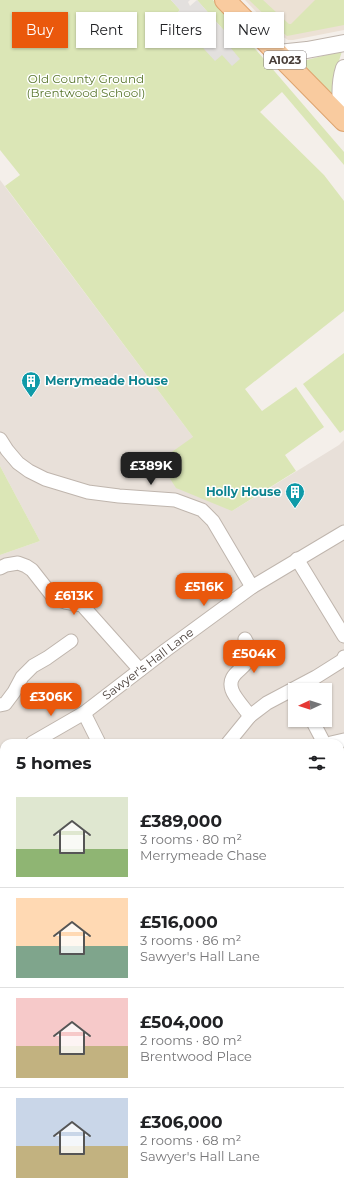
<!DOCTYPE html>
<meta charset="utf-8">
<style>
body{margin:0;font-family:Montserrat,sans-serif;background:#f2f2f2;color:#202124;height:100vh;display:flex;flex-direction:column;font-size:15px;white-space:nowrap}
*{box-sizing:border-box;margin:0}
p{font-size:13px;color:#757577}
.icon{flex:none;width:22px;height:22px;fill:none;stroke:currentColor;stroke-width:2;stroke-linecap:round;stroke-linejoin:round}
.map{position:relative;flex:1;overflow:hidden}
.side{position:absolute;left:0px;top:739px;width:344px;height:456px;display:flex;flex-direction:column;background:#fff;border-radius:12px 12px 0 0;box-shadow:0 1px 3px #0004}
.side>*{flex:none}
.banner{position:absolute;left:12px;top:12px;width:320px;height:36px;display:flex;gap:8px}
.needle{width:26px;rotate:266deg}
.fabs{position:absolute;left:288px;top:683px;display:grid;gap:8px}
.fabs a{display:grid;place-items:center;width:44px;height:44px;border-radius:0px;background:#fff;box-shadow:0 1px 3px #0004;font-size:20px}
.price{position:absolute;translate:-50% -34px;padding:0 9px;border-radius:8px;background:#ea580c;color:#fff;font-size:13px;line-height:26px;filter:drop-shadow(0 1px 2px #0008)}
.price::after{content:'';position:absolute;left:50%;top:24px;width:12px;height:9px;margin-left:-6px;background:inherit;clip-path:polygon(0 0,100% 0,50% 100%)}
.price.on{background:#222;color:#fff}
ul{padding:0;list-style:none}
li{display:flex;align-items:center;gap:12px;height:100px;padding:0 16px}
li+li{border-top:1px solid #e0e0e0}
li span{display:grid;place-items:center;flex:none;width:112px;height:80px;border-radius:0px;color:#555}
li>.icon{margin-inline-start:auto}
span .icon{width:48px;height:48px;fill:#fffc;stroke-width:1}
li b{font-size:17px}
h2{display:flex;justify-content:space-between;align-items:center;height:48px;padding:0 16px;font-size:17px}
.tag{padding:0 14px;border-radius:0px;background:#fff;box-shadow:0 1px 3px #0004;font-size:14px;line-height:36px}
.tag.on{background:#ea580c;color:#fff}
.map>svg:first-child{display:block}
.residential{fill:#e8e0d9;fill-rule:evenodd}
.commercial{fill:#f4e2d7}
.education{fill:#ece1d5}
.green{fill:#dbe6b6}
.parking{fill:#e3e0de}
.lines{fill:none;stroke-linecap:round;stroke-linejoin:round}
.minor-casing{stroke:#bfb5ad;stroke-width:15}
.tertiary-casing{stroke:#bfb5ad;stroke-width:18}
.primary-casing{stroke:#dea46f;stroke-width:22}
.minor{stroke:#fff;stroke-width:13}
.tertiary{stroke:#fff;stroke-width:16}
.primary{stroke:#f9cb9f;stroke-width:20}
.labels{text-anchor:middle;stroke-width:3;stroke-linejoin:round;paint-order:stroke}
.shield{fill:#fff;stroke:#7f7874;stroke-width:1}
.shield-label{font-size:11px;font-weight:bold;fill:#483e39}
.park-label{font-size:12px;fill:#5a772e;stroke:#fff}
.culture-label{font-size:12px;font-weight:bold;fill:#0d838f;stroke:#fff;text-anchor:start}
.street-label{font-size:12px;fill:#483e39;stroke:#fff}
</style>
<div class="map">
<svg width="344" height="1195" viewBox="0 0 344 1195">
<rect width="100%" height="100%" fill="#f4efea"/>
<g class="residential">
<path d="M0,180L193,437L232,511L339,445L344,440V804L340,808V743H4V1191H70L62,1195H0V555L40,541L0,466ZM295,690H325V720H295Z"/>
<path d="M340,1002L344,1013V1195H104L109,1191H340Z"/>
</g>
<path class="commercial" d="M344,956V1013L340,1002V958Z"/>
<path class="education" d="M245,0H344V30L293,40H288L274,31Z"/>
<g class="green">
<path d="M0,0H171L180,10L174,16L215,60L235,43L197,0H213L344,152V165L282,92L260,112L324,175L344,201V311L245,389L262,411L296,387L324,427L285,455L296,471L232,511L176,488L159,461L193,437L5,186L20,175L0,150Z"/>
<path d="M249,0H263L289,24H291L315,0H344V25L287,36L282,32Z"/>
<path d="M342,51L335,74L333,100L295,63Z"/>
<path d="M344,353V430L340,433L303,384Z"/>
<path d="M0,466L40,541L0,555Z"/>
</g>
<path class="parking" d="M171,0H190L188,2L190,6L197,0L235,43L230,47L240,59L232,66L222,55L215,61L174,16L180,10Z"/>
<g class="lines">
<g class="minor-casing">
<g id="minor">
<path d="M0,439L7,450L18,463L29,471L45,479L88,492L119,496L175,500L202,510L213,521L252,587"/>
<path d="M297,559L344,636"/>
<path d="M0,568L6,565L18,563L26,566L32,570L54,598L65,602L82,605L140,670"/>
<path d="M245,639C263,670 224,667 232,690C234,697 246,710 250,716"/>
<path d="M0,705L5,704L14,692L22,677L33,666L47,658L71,641"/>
<path d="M84,713L99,743"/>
<path d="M312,720L324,743"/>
<path d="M32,743L84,713L166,650L252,587L344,532"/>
<path d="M228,743L250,716L267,703L316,677L343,660L344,657"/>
<path d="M331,743L344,740"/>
<path d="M0,761L4,759"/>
<path d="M0,965L4,974"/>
<path d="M340,1113L344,1112"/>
<path d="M0,1135L4,1134"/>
<path d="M303,1191L304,1194"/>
</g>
</g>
<g class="tertiary-casing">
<g id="tertiary">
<path d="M278,53L307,50L344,43"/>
<path d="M342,118C340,102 339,83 344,68"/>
</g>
</g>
<g class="primary-casing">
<g id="primary">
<path d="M225,0L344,121"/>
<path d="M340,974L344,971"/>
<path d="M93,1195L97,1191"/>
</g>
</g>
<use href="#minor" class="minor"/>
<use href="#tertiary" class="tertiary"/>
<use href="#primary" class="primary"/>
</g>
<defs>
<g id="building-pin" transform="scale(1)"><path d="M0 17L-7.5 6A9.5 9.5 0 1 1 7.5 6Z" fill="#0f9aa8" stroke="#fff"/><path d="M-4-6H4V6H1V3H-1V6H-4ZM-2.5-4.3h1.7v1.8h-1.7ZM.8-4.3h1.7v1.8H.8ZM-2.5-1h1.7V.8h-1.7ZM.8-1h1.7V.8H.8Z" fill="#fff"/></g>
</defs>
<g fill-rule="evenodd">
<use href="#building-pin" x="31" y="381"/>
<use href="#building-pin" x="295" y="492"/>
</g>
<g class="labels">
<rect class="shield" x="264" y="51" width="42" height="18" rx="3"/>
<g class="shield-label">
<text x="285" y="64">A1023</text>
</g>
<g class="park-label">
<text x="86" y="83">Old County Ground<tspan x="86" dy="14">(Brentwood School)</tspan></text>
</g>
<g class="culture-label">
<text x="45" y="385">Merrymeade House</text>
<text x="281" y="496" text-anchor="end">Holly House</text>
</g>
<g class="street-label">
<text transform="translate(148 664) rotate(-37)" y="4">Sawyer's Hall Lane</text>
</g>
</g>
</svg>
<div class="fabs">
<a><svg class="needle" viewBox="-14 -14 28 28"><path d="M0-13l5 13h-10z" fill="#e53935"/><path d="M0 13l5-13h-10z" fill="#757577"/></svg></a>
</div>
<b class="price on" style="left:151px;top:486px">£389K</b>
<b class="price" style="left:204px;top:607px">£516K</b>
<b class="price" style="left:74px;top:616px">£613K</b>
<b class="price" style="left:254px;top:674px">£504K</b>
<b class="price" style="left:51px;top:717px">£306K</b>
<div class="banner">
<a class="tag on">Buy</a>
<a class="tag">Rent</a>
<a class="tag">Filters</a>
<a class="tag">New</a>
</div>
<section class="side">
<h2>5 homes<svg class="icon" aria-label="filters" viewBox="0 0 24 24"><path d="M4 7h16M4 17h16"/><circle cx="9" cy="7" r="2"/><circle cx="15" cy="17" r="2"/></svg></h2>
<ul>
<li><span style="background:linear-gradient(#dfe7d0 65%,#8fb573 0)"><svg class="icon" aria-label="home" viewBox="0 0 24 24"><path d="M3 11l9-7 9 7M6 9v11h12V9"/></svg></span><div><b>£389,000</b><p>3 rooms · 80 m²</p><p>Merrymeade Chase</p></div></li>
<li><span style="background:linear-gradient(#ffd9b3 60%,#7fa58c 0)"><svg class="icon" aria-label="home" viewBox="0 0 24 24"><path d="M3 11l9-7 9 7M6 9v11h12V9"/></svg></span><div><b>£516,000</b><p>3 rooms · 86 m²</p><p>Sawyer's Hall Lane</p></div></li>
<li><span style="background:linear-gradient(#f6c9c9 60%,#c2b280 0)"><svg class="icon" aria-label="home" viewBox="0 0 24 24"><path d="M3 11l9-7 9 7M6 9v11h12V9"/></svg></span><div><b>£504,000</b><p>2 rooms · 80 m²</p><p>Brentwood Place</p></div></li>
<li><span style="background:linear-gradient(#c9d6e8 60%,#c2b280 0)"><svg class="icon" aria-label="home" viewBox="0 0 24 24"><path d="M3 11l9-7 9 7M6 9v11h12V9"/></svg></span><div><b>£306,000</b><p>2 rooms · 68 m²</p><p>Sawyer's Hall Lane</p></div></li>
</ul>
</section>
</div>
